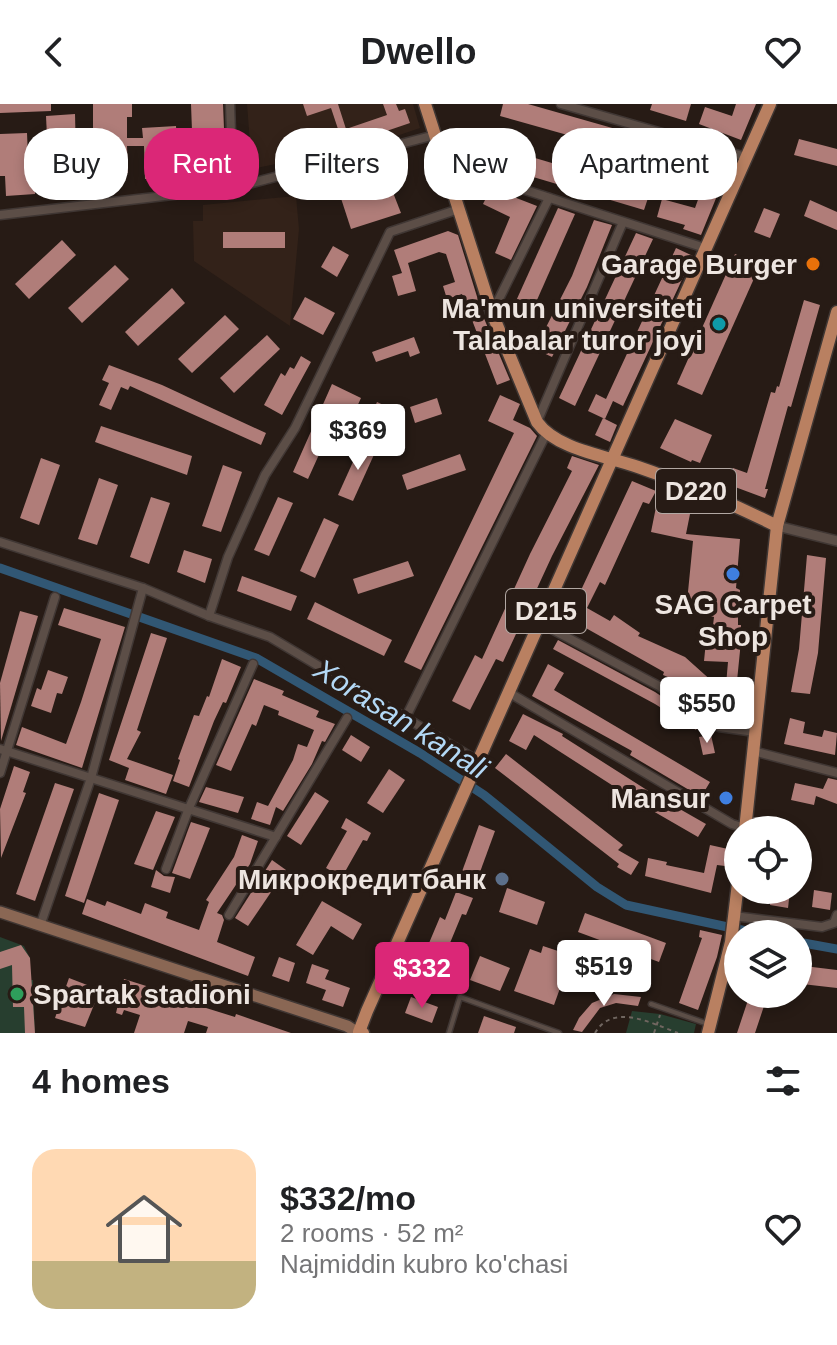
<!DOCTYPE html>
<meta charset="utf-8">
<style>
body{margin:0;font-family:Helvetica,sans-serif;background:#f2f2f2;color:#202124;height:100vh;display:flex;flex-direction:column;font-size:30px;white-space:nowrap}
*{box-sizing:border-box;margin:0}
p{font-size:26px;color:#757577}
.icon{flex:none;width:44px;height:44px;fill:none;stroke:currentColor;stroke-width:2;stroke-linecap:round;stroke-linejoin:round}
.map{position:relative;height:929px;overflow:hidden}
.side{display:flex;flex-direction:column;background:#fff;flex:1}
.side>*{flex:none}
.hud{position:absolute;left:24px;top:24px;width:790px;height:72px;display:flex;gap:16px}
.fabs{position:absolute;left:724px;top:712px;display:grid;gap:16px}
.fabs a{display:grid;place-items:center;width:88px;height:88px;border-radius:50%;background:#fff;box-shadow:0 4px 12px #0003;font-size:40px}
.price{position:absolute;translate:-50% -68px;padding:0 18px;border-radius:8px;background:#fff;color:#222;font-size:26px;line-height:52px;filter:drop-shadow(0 2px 4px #0008)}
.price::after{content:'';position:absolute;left:50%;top:48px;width:24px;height:18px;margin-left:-12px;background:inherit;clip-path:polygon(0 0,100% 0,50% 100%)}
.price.active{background:#db2777;color:#fff}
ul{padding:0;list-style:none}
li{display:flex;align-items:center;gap:24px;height:200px;padding:0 32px}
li+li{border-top:2px solid #e0e0e0}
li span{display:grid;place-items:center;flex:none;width:224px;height:160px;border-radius:24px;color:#555}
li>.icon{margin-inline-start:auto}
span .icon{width:96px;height:96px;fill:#fffc;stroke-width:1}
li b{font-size:34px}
h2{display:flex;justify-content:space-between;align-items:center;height:96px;padding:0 32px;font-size:34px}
.chip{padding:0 28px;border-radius:32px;background:#fff;box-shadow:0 4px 12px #0003;font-size:28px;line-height:72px}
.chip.active{background:#db2777;color:#fff}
header{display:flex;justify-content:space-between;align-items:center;height:104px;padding:0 32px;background:#fff;font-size:36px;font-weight:700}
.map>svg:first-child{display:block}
.built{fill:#332219}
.green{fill:#273e2f}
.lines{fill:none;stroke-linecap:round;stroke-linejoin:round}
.canal{stroke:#315774;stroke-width:9}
.building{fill:#b07d79}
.service-casing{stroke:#403734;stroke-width:7}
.minor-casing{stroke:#403734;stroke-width:11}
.tertiary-casing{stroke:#403734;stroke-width:12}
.secondary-casing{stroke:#403734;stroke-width:14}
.primary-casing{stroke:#403734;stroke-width:15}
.path{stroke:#706660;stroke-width:2;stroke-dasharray:4 4;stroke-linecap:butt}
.service{stroke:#5c4e47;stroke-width:4}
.minor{stroke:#5c4e47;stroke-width:8}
.tertiary{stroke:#5c4e47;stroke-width:9}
.secondary{stroke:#8a6754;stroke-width:11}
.primary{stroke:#b98061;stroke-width:12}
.food-dot{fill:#e8710a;stroke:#271b15;stroke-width:3}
.culture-dot{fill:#0f9aa8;stroke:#271b15;stroke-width:3}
.shop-dot{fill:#3f7fe0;stroke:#271b15;stroke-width:3}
.service-dot{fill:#5c6f8a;stroke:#271b15;stroke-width:3}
.leisure-dot{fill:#2e9e5b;stroke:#271b15;stroke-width:3}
.labels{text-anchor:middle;stroke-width:8;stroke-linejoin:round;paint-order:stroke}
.shield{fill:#271b15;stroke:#b2a8a3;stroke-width:2}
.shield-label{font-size:26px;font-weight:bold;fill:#ede5e0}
.poi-label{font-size:28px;font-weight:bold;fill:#ede5e0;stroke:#271b15;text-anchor:end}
.water-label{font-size:30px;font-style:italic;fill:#b3d8f5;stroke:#271b15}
</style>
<header><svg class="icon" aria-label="back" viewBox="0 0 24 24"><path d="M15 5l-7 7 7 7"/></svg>Dwello<svg class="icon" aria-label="heart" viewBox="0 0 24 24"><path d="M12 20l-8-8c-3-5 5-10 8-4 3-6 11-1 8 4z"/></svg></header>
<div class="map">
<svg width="837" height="929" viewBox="0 0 837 929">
<rect width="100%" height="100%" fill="#271b15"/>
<g class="built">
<path d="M247,0H413L420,24L308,62L305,54L252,65Z"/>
<path d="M296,92L299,125L290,222L194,157L193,117H203V101Z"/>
</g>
<g class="green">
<path d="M0,833L24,842L30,854V876H33L35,929H0Z"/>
<path d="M632,907L660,910L696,920L694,929H626Z"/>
</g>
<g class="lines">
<g class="canal">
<path d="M0,464L256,554L420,649L484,691L597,783L626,801L760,830"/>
<path d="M798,838L837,845"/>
</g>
</g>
<g class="building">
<path d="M0,0H51V7L0,9Z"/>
<path d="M93,0H132V13H127V34H143L142,24L176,22L178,55L193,54L191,0H223L226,74H219L220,79L209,80V65L183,66V72L169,73V79H161V74L145,75L144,42H127L128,69H118L119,74L88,77V80L78,81V85L49,89L48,73L78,69V62L118,58L117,42H106L105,29H93Z"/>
<path d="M303,0H338L346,25L387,11L383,0H396L399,7L405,5L410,19L313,52L308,38L339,28L331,4L307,12Z"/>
<path d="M503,0H528L679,43L674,61L500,12Z"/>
<path d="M652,0H691L686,17L650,6Z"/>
<path d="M736,0H756L741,36L699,20L705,3L732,12Z"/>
<path d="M75,10L76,52L48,53L46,12Z"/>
<path d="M27,29L29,77H35V90L6,92L5,72H0V30Z"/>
<path d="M799,35L837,45V62L794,51Z"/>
<path d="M484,39L650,88L644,106L479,57Z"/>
<path d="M690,46L700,49L695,67L684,64Z"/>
<path d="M713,54L730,60L701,131L683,125L685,121L657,113L662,95L695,104Z"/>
<path d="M383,63L401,109L351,125L336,79Z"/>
<path d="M491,84L537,102L511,156L495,149L510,113L483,100Z"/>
<path d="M810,96L837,108V126L804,112Z"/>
<path d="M558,104L575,110L533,205L516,197Z"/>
<path d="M764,104L780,110L770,134L754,128Z"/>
<path d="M594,116L612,121L587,183L552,253L535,245L572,172Z"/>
<path d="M448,127L458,131L483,212L510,276L497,281L462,190L447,195L443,182L455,178L446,150L439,148L408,159L416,187L398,192L392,172L402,169L394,146Z"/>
<rect x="223" y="128" width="62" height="16"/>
<path d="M636,129L653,135L575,302L559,294Z"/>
<path d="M62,136L76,151L29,195L15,180Z"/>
<path d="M333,142L349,151L337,173L321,163Z"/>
<path d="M676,144L693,152L623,302L613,297L605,315L588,307L596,290L606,295Z"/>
<path d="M735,150L760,161L702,291L677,280Z"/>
<path d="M115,161L129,175L82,219L68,204Z"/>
<path d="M172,184L185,199L138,242L125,228Z"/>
<path d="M305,193L335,209L323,231L293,215Z"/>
<path d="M804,196L820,201L791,303L788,302L765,385H768L765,394L727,380L733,364L747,369L771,288L775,289L777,282L779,283Z"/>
<path d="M225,211L239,225L192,269L178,255Z"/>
<path d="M267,231L280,245L234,289L220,274Z"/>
<path d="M414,233L420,249L410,253L408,247L376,258L372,248Z"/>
<path d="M301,252L311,258L282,311L264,301L281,269L285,272L290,263L294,265Z"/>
<path d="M109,261L162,281L266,329L261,341L130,282L128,286L121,283L111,306L99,301L109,279L102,276Z"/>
<path d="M332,280L361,294L349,320L336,313L308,375L293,368Z"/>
<path d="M500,291L520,300L513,316L530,324L537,332L421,566L404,558L514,329L488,317Z"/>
<path d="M437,294L442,310L415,319L410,303Z"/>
<path d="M377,298L405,311L397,332L368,318Z"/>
<path d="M603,314L617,321L610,338L595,331Z"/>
<path d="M675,315L712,331L700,359L692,356L691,358L660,344Z"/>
<path d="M101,322L192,352L187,371L95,338Z"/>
<path d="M362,338L377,344L353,397L338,391Z"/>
<path d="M460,350L466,366L407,386L402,371Z"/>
<path d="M572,352L599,361L552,452L503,558L496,555L470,606L452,597L475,551L482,555L530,450L572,367L567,364Z"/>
<path d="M41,354L60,361L39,421L20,414Z"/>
<path d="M223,361L242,368L221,428L202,422Z"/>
<path d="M99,374L118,381L97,441L78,435Z"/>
<path d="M632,377L656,387L649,400L643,398L605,481L600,478L587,504L610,517L614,511L640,529L638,532L685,553L714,579L716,577L726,581L728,558L704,557L706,537L712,530L714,513L710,512V507L698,505L699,500L687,498L693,437L651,428L656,403L690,410L686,430L740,435L736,484L740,486L738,511V521H741L740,547L733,617L726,616L668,577L670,574L663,571L664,568L568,514Z"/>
<path d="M151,393L170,399L149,460L130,453Z"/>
<path d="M278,393L293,399L269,452L254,446Z"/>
<path d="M324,414L339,421L315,474L300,467Z"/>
<path d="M184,446L212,455L205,479L177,468Z"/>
<path d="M807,451L826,454L818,549L810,590L791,588L799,545Z"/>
<path d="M408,457L414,472L358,490L353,475Z"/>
<path d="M242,472L297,492L291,507L237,487Z"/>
<path d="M315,498L392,536L384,552L307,515Z"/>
<path d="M64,504L125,523L82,664L16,641L22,623L66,640L81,598L101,535L58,521Z"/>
<path d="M20,507L38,512L1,637L0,579Z"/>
<path d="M151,529L167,534L137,626L141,628L127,655L173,671L166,690L125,676L129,664L109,656Z"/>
<path d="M558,536L655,588L700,618L696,626L655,600L553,545Z"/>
<path d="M222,555L241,563L226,599L223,598L214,617L189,683L173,677L180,656L178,655L194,611L199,612L207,592L209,593Z"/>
<path d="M548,560L564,569L554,586L710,678L701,693L630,651L632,647L532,592Z"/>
<path d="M48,566L68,573L62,590L57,589L51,609L31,602L37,584L41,586Z"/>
<path d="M254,575L284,587L282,591L319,607L316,613L335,620L325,638L322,637L312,660L283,707L276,703L270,721L251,715L257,698L268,702L293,656L298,640L307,643L314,626L278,611L279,607L264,601L256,622L252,620L231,667L216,661Z"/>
<path d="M523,610L563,630L562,632L650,688L706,720L698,733L646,703L534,631L526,646L509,637Z"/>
<path d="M790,614L805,618L803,629L822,633L824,626L837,629L835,651L784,640Z"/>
<path d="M351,631L370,643L361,658L342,646Z"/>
<path d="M711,631L715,649L703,651L699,633Z"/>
<path d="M506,650L623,741L618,746L639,758L631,771L617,763L619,760L495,664Z"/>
<path d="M14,662L30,668L23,688L26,689L1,754L0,705Z"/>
<path d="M389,665L405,676L383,709L367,699Z"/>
<path d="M828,674L837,676V700L816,692L814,701L791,696L795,679L823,685Z"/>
<path d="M55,679L74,685L35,797L16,790Z"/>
<path d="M206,683L244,693L238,709L199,698Z"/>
<path d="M315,688L329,697L301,741L287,732Z"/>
<path d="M99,689L119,696L84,799L65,792Z"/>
<path d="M156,707L175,713L153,766L134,760Z"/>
<path d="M346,714L371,729L367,737L363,736L342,773L326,764L347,727L341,724Z"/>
<path d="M191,718L210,724L190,775L172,769Z"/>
<path d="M479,721L495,727L476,779L460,773Z"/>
<path d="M242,731L258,737L250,760L217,809L222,811L224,816L217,838L255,853L248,872L82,810L87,795L105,802L107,797L141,810L145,799L168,808L166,814L199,826L209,798L206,796L234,753Z"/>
<path d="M710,741L728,745L725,762L717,761L711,789L645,772L648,754L667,758L666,761L704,769Z"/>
<path d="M272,756L286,766L248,822L235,814Z"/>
<path d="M156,766L164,772L175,773L170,789L151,783Z"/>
<path d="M507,784L545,798L537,821L499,808Z"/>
<path d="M772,786L790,787L788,804L770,801Z"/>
<path d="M814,786L832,789L830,806L812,803Z"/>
<path d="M456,788L473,794L466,811L462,810L450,839L456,842L444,870L450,872L444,887L420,878L430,853L424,851L440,813L445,816Z"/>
<path d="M322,797L362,820L353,836L331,822L313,851L296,841Z"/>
<path d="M585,809L666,839L659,858L578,828Z"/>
<path d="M700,826L722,831L717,853L698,906L679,899L702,834L699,833Z"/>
<path d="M21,841L30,854L35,929H25L24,903H13L12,861L0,865V848Z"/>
<path d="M543,842L564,849L560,859L568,862L554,901L514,887L530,845L541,849Z"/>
<path d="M480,852L510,864L500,887L470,876Z"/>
<path d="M279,853L295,859L289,878L272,872Z"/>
<path d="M312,860L329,866L325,875L350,884L343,903L322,896L326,886L306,879Z"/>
<path d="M804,862L837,866V884L802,880Z"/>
<path d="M69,874L100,886L85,923L55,914Z"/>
<path d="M124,875L159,886L158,889L235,913L236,910L291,929H206L208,923L188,917L184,929H134L140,911L124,906L122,911L116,909Z"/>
<path d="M614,890L641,893L638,902L616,899L600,904L582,928L573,926L579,914L592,899Z"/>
<path d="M750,890H768L755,929H737Z"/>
<path d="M411,893L438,903L432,919L405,909Z"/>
<path d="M484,912L516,923L514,929H478Z"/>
</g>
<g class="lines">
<g class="service-casing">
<g id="service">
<path d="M651,900L708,920"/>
<path d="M449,929L460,893L559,929"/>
</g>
</g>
<g class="minor-casing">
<g id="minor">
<path d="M230,0L233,84"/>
<path d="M561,0L746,53"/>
<path d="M451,86L488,74L705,144"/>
<path d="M0,111L233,84L435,31"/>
<path d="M492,209L549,94"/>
<path d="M537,318L623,118"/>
<path d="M0,438L143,484L209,512L270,533L478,657"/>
<path d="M209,512L228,453L265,371L295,324L390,128L459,105"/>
<path d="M540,519L659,582L719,623L755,628"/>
<path d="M508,588L732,720L745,724"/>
<path d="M406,613L546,330"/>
<path d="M0,645L276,733"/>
<path d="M753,647L837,669"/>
<path d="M0,669L55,493"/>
<path d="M166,765L189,704L253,560"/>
<path d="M229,811L347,614"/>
<path d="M734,812L822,823L834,819L837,811"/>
<path d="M40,822L91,674L143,484"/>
</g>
</g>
<g class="tertiary-casing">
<path id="tertiary" d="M777,422L837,437"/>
</g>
<g class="secondary-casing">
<path id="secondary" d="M0,808L347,922L358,929"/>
</g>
<g class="primary-casing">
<g id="primary">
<path d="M425,0L492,209L537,318C557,346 607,352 638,363C685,379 732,400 777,422"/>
<path d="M745,726L777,422L837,208"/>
<path d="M363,929L359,928L367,907L770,0"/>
<path d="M708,929L731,838L738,779"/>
</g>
</g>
<g class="path">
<path d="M595,929C613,898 653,920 678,929"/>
<path d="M654,929L660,911"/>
</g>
<use href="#service" class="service"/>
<use href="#minor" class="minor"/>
<use href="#tertiary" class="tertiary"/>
<use href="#secondary" class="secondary"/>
<use href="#primary" class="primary"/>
</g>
<circle class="food-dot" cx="813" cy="160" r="8"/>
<circle class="culture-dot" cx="719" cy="220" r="8"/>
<g class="shop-dot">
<circle cx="733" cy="470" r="8"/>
<circle cx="726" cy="694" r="8"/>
</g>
<circle class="service-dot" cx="502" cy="775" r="8"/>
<circle class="leisure-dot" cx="17" cy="890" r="8"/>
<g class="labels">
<g class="shield">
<rect x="656" y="365" width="80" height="44" rx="6"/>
<rect x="506" y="485" width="80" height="44" rx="6"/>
</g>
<g class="shield-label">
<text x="696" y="396">D220</text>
<text x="546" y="516">D215</text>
</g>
<g class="poi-label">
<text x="797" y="170">Garage Burger</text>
<text x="703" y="214">Ma'mun universiteti<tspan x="703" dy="32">Talabalar turor joyi</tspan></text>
<text x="733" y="510" text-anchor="middle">SAG Carpet<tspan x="733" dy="32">Shop</tspan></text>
<text x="710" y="704">Mansur</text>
<text x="486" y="785">Микрокредитбанк</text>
<text x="33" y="900" text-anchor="start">Spartak stadioni</text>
</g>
<g class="water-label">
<text transform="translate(401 615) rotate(32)" y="10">Xorasan kanali</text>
</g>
</g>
</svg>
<div class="fabs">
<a><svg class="icon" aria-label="locate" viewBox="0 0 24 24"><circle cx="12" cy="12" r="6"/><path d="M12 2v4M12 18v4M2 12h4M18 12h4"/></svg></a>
<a><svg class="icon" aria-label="layers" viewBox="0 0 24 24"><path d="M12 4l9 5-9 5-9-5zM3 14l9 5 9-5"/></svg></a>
</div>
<b class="price" style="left:358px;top:368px">$369</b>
<b class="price" style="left:707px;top:641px">$550</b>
<b class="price" style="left:604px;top:904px">$519</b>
<b class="price active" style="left:422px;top:906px">$332</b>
<div class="hud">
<a class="chip">Buy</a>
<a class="chip active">Rent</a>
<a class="chip">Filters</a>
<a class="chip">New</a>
<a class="chip">Apartment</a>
</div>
</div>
<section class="side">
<h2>4 homes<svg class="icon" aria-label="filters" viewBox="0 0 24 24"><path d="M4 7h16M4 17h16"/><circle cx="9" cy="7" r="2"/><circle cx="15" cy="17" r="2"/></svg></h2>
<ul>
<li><span style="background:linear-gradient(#ffd9b3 70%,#c2b280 0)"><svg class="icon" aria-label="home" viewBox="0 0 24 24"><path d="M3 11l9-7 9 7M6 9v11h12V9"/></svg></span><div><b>$332/mo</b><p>2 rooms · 52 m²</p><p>Najmiddin kubro ko'chasi</p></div><svg class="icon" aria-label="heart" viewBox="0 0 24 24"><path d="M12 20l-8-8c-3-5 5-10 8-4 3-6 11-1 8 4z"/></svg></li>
</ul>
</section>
